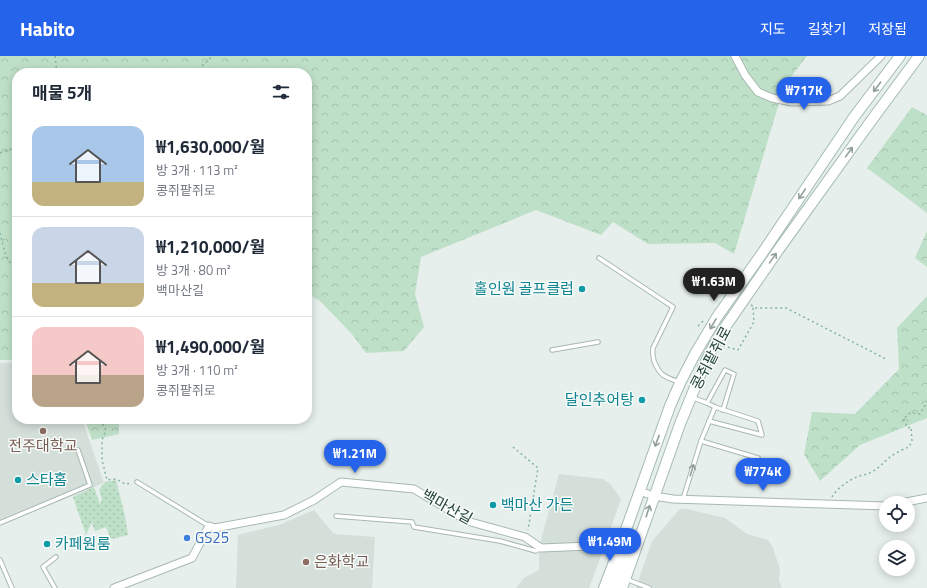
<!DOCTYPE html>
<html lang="ko">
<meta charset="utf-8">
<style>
body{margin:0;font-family:"Titillium Web","Noto Sans KR",sans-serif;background:#f2f2f3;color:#1f2937;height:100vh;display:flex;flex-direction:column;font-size:15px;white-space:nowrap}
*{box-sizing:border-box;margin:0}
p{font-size:13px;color:#747a83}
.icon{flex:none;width:22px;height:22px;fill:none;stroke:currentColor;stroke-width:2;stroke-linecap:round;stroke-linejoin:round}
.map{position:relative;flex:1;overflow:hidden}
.drawer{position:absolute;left:12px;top:12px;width:300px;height:356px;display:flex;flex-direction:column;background:#fff;border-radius:16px;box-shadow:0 2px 10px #0003}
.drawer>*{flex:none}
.fabs{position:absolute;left:879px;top:440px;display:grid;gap:8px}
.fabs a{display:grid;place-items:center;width:36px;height:36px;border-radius:50%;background:#fff;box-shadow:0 2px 10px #0003;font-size:20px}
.price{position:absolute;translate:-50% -34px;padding:0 9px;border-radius:14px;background:#2563eb;color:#fff;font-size:13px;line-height:26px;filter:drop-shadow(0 1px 2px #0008)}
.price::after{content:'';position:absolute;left:50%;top:24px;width:12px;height:9px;margin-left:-6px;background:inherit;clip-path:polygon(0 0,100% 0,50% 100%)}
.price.on{background:#222;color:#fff}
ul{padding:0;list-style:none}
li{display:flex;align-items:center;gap:12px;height:100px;padding:0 20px}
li+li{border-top:1px solid #e0e1e3}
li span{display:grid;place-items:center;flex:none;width:112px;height:80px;border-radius:12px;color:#555}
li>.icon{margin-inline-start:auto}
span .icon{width:48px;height:48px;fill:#fffc;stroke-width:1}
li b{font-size:17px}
h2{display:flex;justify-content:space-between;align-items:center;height:48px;padding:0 20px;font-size:17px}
header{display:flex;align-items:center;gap:24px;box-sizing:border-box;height:56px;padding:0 20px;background:#2563eb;color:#fff}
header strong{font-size:19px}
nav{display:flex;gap:22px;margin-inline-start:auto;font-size:14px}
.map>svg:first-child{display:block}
.built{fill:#d4dfda}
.forest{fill:url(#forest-crowns)}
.garden{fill:url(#garden-dots)}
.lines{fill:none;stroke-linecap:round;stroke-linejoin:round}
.lane-casing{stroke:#a8b8b2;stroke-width:5.5}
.street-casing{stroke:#a8b8b2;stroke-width:9}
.secondary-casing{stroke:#a4bbb3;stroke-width:12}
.path{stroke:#86b3a5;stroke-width:1.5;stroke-dasharray:2 3;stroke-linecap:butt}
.lane{stroke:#fff;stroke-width:3.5}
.street{stroke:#fff;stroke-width:7}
.secondary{stroke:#fff;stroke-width:10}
.oneway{stroke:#92a09c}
.culture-dot{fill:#0f9aa8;stroke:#f7fbf9;stroke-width:1.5}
.education-dot{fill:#8d6e63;stroke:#f7fbf9;stroke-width:1.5}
.shop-dot{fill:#3f7fe0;stroke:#f7fbf9;stroke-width:1.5}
.labels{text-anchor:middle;stroke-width:3;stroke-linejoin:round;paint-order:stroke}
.culture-label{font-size:15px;fill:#0d838f;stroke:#f7fbf9;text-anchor:start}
.street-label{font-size:15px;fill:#24423a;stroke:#f7fbf9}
.education-label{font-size:15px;fill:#785e54;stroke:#f7fbf9}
.shop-label{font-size:15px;fill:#366cbe;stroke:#f7fbf9;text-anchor:start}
</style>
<header>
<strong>Habito</strong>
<nav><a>지도</a><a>길찾기</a><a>저장됨</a></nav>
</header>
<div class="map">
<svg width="927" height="532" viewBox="0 0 927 532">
<defs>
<pattern id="forest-crowns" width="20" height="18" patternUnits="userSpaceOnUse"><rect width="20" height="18" fill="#bfe0c8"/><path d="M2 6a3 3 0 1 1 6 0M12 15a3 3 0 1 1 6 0" fill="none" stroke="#a4c1ad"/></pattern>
<pattern id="garden-dots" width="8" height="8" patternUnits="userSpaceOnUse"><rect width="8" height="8" fill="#bfe0c8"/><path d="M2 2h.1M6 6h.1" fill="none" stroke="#a4c1ad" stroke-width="1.8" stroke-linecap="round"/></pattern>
</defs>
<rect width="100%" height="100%" fill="#e6efeb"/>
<g class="built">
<path d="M17,306V363H82L104,427L0,469V307Z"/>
<path d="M559,418L603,423L610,428L621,443L598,508L589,532H516L524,522L539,514V491Z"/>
<path d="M680,453H687L725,462L747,478L768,484L773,492L780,513L779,524L782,532H636L652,485Z"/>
<path d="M314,454L334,478L375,481L372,532H236L238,479L279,469Z"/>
</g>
<g class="forest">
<path d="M0,0H807L784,30L734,198L715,187L648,188L613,166L601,179L536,154L421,201L415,238L424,271L404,295L366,297L351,277L320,245L307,237V17H17V304H0Z"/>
<path d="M912,51L927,59V157L867,112Z"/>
<path d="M927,175V211L915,202Z"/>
<path d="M927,240V362L860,389L820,425L804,398L812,356L855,358L899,313L897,272Z"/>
<path d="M85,363H119V378L92,384Z"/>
</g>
<path class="garden" d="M116,424L125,460L128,479L112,483L110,482L106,471L95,475L92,468L94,462L86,479L73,441L94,431L100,448L102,444L99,434L105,426Z"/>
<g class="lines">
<g class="lane-casing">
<g id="lane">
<path d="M599,202L673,251L653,292C652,297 653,300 654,305C660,320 665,321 679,326"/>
<path d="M552,294L598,286"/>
<path d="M707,347L725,314L734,318L723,354"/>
<path d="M709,365L762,379L758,365L715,351"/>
<path d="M701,385L758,402"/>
<path d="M137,426L209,470"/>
<path d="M683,443L701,385L715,351L707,347L691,341"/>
<path d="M336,460L412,466L414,471L500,485L536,495L541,492"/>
<path d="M0,467L90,429L78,394"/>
<path d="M0,504L12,532"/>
<path d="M626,523L649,532"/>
<path d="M55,532L43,511L56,501"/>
</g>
</g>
<g class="street-casing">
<g id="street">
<path d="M735,0L745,19L758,36L772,42L792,46L828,45L840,40L881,0"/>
<path d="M639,435L654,440L673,443L886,450"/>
<path d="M901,447L927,442"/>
<path d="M114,532L192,502L209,470L215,472L284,459L314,444L341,426L414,433L467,465L525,481L541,492L590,490L618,496"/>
</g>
</g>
<g class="secondary-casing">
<g id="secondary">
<path d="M604,532L618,496L670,350L680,327L695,298L717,261L761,199L854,61L900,0"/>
<path d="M612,532L626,494"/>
<path d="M622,532L680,368L705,307L719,280L779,193L871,65L919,0"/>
</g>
</g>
<g class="path">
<path d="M55,0L57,17"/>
<path d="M195,17C200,11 207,6 212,0"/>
<path d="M0,97L17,91"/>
<path d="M0,177C3,188 4,200 12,209H17"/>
<path d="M751,249L756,252H786L886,303"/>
<path d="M698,270L704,264"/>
<path d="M723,290L738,294L754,266L753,251"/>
<path d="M102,363V367L106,374L102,384V404L107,424L116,423L125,428L132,427"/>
<path d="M513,391L538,412L528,474"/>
<path d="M832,441C837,432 849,424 859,420C864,419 869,418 873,415C880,411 884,406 890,401C896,397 903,393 909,391L912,385L911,371L908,372L903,363L910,357L920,358L927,346"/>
</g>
<use href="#lane" class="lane"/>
<use href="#street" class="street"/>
<use href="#secondary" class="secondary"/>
</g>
<defs><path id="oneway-shaft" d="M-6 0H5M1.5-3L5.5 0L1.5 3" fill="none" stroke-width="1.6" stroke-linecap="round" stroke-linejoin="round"/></defs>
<g class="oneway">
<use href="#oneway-shaft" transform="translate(877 31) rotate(127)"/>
<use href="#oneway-shaft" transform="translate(849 96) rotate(-54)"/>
<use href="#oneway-shaft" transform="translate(802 138) rotate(124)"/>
<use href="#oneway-shaft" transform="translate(773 202) rotate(-55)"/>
<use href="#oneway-shaft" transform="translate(713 268) rotate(120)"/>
<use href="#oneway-shaft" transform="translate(657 385) rotate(110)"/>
<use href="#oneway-shaft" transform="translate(692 414) rotate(-73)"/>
<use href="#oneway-shaft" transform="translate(648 455) rotate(-72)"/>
</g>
<g class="culture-dot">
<circle cx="582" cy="233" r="4"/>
<circle cx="642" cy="344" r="4"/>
<circle cx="18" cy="424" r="4"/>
<circle cx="493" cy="449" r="4"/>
<circle cx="47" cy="488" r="4"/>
</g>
<g class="education-dot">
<circle cx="43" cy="375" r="4"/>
<circle cx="306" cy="506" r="4"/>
</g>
<circle class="shop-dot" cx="187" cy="482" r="4"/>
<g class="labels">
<g class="culture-label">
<text x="574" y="238" text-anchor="end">홀인원 골프클럽</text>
<text x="634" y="349" text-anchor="end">달인추어탕</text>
<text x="26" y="429">스타홈</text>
<text x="501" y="454">백마산 가든</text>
<text x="55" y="493">카페원룸</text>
</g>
<g class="street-label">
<text transform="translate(711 302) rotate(-62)" y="5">콩쥐팥쥐로</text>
<text transform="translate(447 451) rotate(29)" y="5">백마산길</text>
</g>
<g class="education-label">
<text x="43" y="395">전주대학교</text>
<text x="314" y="511" text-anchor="start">은화학교</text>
</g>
<g class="shop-label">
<text x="195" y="487">GS25</text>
</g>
</g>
</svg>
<div class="fabs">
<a><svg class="icon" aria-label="locate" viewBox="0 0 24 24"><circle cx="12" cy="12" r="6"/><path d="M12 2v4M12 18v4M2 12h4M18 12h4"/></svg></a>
<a><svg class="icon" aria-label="layers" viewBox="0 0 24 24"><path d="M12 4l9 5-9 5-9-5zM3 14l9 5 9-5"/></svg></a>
</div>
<b class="price" style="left:804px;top:55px">₩717K</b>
<b class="price on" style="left:714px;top:246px">₩1.63M</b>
<b class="price" style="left:355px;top:418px">₩1.21M</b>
<b class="price" style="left:763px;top:436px">₩774K</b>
<b class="price" style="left:610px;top:506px">₩1.49M</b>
<section class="drawer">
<h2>매물 5개<svg class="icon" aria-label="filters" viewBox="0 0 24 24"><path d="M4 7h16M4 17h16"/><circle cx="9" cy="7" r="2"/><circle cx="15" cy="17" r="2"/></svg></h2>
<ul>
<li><span style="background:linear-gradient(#a9c7e8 70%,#c2b280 0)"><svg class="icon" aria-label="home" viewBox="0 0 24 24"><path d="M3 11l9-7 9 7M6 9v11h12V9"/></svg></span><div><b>₩1,630,000/월</b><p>방 3개 · 113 m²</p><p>콩쥐팥쥐로</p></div></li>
<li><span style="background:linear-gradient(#c9d6e8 70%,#c2b280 0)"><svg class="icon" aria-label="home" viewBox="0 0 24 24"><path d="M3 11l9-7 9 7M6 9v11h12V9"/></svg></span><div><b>₩1,210,000/월</b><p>방 3개 · 80 m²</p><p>백마산길</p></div></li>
<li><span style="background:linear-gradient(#f6c9c9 60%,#b9a48a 0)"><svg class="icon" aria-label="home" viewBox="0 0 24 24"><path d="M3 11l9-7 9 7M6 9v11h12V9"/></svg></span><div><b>₩1,490,000/월</b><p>방 3개 · 110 m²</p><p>콩쥐팥쥐로</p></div></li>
</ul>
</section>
</div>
